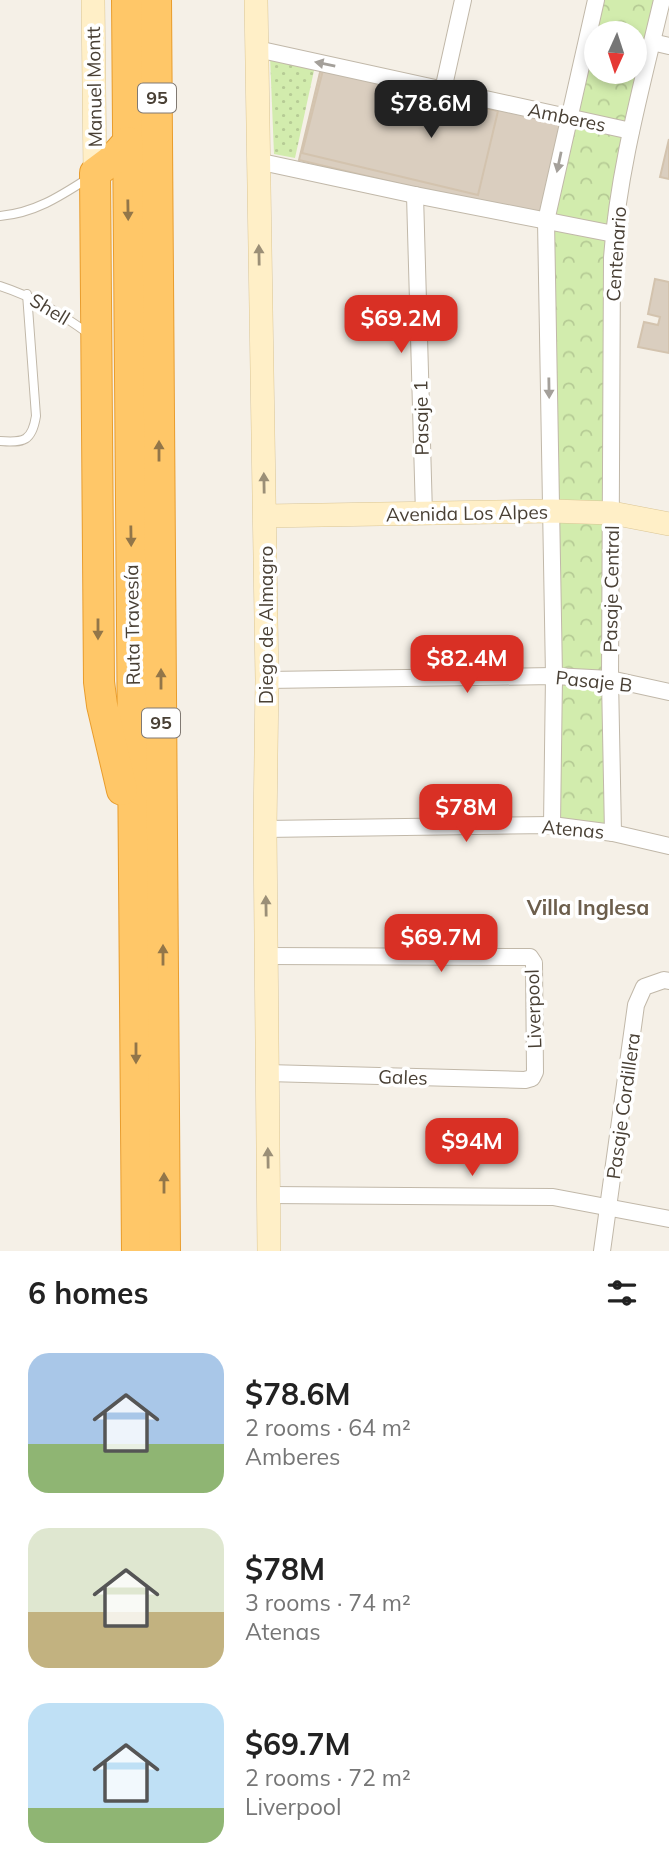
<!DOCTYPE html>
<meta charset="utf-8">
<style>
body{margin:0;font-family:Mulish,sans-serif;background:#f2f2f2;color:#222;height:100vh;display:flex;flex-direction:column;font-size:26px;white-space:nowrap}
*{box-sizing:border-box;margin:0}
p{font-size:23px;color:#767676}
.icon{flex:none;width:38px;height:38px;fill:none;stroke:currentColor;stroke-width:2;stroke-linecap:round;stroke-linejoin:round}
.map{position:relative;height:1251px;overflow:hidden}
.drawer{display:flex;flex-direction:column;background:#fff;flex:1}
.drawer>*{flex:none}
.needle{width:46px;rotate:183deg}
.tools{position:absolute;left:584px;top:21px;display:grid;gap:14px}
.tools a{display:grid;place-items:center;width:63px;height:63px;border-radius:50%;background:#fff;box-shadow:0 4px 10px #0003;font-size:35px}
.price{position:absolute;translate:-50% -60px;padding:0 16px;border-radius:14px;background:#d93025;color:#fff;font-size:23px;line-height:46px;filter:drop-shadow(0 2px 4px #0008)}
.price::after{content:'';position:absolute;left:50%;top:42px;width:21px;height:16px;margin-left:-10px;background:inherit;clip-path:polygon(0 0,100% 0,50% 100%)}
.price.active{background:#222;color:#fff}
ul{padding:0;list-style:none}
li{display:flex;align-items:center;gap:21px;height:175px;padding:0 28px}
li span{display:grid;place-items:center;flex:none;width:196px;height:140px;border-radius:21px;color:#555}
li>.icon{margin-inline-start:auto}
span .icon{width:84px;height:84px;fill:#fffc;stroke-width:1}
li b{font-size:30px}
h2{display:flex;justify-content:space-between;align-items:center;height:84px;padding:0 28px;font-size:30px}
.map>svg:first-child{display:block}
.grass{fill:url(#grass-dots)}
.forest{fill:url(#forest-crowns);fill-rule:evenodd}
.building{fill:#dacebf;stroke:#d3c3ae;stroke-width:2}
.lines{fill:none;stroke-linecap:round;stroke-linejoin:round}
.lane-casing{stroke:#c1b8a9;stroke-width:10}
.street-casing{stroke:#c1b8a9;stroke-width:18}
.secondary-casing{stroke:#dbc695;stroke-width:24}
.highway-casing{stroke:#e99d2d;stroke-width:32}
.lane{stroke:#fff;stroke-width:8}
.street{stroke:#fff;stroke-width:16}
.secondary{stroke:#ffefc7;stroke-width:23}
.highway{stroke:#ffc768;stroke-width:30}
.oneway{fill:#a4a09a}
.oneway2{fill:#927649}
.oneway3{fill:#9b8f77}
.labels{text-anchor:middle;stroke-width:7;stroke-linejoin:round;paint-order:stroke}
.shield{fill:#fff;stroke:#807972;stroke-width:2}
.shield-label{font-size:18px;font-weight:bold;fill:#494035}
.street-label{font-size:19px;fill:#494035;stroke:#fff}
.neighbourhood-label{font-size:21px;font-weight:bold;fill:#6c5e4c;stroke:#fff}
</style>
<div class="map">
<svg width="669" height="1251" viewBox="0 0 669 1251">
<defs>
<pattern id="grass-dots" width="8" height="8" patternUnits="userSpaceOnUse" patternTransform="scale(1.75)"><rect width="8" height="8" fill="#d2ecad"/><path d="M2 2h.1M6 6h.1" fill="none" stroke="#b6cb95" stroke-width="1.8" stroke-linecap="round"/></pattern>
<pattern id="forest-crowns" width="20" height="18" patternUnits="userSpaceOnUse" patternTransform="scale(1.75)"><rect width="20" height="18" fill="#d2ecad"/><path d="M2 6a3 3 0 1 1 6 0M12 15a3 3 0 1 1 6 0" fill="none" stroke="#b6cb95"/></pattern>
</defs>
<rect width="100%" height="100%" fill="#f5f0e7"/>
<path class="grass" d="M270,56L315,66L295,158L274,154Z"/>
<path class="forest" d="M601,0H658L609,233V828L557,821L550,221ZM597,33H635V72H597Z"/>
<g class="building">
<path d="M322,64L563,121L540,217L299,160Z"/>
<path d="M323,70L498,111L478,195L302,153Z"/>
<path d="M669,139V179L660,177Z"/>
<path d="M655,279L669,282V353L638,347L644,322L658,325L660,317L648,314Z"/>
</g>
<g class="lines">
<g class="lane-casing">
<g id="lane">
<path d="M0,216C34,213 59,197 87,179"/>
<path d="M0,286C34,297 60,313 89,334"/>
<path d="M0,441C24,443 32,441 36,416L27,294"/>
</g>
</g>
<g class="street-casing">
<g id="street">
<path d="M652,42L669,46"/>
<path d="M257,49L631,131"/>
<path d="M443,90L463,0"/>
<path d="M257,161L415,195L614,234"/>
<path d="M415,195L424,514"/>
<path d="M267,680L554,676L610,679L669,692"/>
<path d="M552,825L554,676L546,221L596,0"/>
<path d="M265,829L552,825L613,833L669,846"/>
<path d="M613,833L610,679L612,258C618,171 642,85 662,0"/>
<path d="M267,956L530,957L534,963L535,1072L532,1078L525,1080L267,1073"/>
<path d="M269,1195L553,1197L669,1219"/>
<path d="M602,1251L636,1005L644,987L664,980L669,981"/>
</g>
</g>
<g class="secondary-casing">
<g id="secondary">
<path d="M93,0L95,173"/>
<path d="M256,0L267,680L265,829L269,1251"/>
<path d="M265,516L552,511L612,513L669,524"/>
</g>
</g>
<g class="highway-casing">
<g id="highway">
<path d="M127,0L137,1251"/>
<path d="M156,0L165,1251"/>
<path d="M122,790L102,705L99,682L95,173L111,161L128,142"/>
</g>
</g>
<use href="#lane" class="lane"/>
<use href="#street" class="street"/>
<use href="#secondary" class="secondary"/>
<use href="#highway" class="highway"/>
</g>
<defs><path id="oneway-solid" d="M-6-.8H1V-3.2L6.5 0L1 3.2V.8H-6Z" transform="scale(1.75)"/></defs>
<g class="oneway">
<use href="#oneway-solid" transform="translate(325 64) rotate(-168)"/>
<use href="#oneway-solid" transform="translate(559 162) rotate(102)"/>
<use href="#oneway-solid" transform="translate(549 388) rotate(89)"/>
</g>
<g class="oneway2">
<use href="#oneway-solid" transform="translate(128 210) rotate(89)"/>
<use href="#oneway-solid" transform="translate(159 451) rotate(-90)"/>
<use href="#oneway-solid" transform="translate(131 536) rotate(89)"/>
<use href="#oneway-solid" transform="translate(98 629) rotate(90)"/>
<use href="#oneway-solid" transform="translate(161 679) rotate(-90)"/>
<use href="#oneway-solid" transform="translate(163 955) rotate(-90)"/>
<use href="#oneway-solid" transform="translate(136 1053) rotate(90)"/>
<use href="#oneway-solid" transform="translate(164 1183) rotate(-90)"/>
</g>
<g class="oneway3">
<use href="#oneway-solid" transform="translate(259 255) rotate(-91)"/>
<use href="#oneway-solid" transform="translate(264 483) rotate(-91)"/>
<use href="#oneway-solid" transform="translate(266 906) rotate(-91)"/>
<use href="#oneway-solid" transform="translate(268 1158) rotate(-91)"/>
</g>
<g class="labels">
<g class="shield">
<rect x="138" y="83.5" width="38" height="29" rx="5"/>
<rect x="142" y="708.5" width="38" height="29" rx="5"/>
</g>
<g class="shield-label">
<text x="157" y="104">95</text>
<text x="161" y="729">95</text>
</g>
<g class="street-label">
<text transform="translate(94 87) rotate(-91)" y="7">Manuel Montt</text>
<text transform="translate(567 117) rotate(12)" y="7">Amberes</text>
<text transform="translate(616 254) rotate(-86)" y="7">Centenario</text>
<text transform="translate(50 309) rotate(31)" y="7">Shell</text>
<text transform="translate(421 418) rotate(-91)" y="7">Pasaje 1</text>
<text transform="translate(467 513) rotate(-1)" y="7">Avenida Los Alpes</text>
<text transform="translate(611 589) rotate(-89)" y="7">Pasaje Central</text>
<text transform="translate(132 625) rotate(-91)" y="7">Ruta Travesía</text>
<text transform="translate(266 625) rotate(-90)" y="7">Diego de Almagro</text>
<text transform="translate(594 681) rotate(6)" y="7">Pasaje B</text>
<text transform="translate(573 829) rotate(5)" y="7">Atenas</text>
<text transform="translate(533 1009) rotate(-92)" y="7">Liverpool</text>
<text transform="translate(403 1077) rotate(2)" y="7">Gales</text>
<text transform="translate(623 1106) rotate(-82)" y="7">Pasaje Cordillera</text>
</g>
<g class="neighbourhood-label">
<text x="588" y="915">Villa Inglesa</text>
</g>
</g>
</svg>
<div class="tools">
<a><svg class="needle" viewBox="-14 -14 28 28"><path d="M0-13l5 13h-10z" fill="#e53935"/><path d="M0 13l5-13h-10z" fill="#767676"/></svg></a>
</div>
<b class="price active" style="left:431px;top:140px">$78.6M</b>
<b class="price" style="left:401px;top:355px">$69.2M</b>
<b class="price" style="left:467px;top:695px">$82.4M</b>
<b class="price" style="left:466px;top:844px">$78M</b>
<b class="price" style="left:441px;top:974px">$69.7M</b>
<b class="price" style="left:472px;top:1178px">$94M</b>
</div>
<section class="drawer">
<h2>6 homes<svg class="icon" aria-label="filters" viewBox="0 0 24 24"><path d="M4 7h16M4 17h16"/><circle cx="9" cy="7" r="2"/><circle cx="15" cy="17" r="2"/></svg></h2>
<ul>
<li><span style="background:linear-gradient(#a9c7e8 65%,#8fb573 0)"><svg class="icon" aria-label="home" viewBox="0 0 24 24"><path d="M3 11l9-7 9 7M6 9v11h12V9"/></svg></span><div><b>$78.6M</b><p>2 rooms · 64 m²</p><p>Amberes</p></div></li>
<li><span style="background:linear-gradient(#dfe7d0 60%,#c2b280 0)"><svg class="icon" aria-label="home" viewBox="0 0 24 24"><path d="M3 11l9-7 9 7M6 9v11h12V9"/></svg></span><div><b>$78M</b><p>3 rooms · 74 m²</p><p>Atenas</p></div></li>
<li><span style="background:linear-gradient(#bfe0f5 75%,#8fb573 0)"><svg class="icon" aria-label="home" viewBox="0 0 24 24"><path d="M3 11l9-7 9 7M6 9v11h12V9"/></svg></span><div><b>$69.7M</b><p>2 rooms · 72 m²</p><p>Liverpool</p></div></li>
</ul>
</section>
